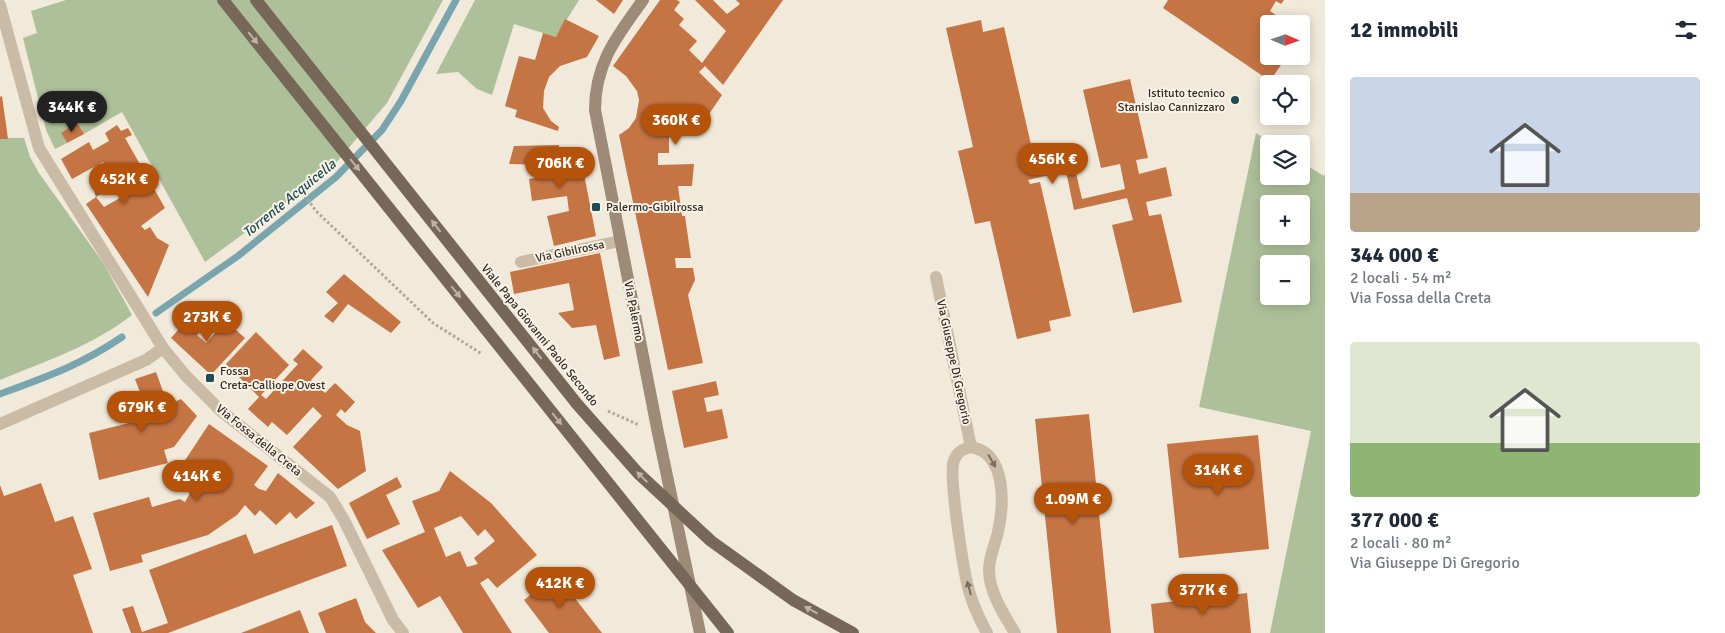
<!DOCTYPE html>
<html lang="it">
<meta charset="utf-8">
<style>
body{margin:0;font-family:Signika,sans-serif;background:#f2f2f3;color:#1f2937;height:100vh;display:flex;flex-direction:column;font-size:19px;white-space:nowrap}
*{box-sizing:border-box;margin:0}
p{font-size:16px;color:#747a83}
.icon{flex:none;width:28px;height:28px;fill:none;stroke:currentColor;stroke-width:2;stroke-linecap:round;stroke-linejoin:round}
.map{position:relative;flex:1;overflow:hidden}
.side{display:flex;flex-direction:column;background:#fff;width:400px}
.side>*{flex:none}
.needle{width:32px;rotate:92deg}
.fabs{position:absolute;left:1260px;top:15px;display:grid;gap:10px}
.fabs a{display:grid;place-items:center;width:50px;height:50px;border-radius:5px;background:#fff;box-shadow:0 2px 12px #0003;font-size:25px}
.price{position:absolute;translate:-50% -42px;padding:0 11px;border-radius:18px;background:#b45309;color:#fff;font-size:16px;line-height:32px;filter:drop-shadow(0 1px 2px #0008)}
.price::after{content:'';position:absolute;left:50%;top:30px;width:15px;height:11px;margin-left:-8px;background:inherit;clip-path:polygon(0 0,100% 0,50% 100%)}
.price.active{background:#222;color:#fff}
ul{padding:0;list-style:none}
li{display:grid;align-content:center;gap:10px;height:265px;padding:0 25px}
li span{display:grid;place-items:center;height:155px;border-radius:5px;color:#555}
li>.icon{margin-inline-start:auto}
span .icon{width:90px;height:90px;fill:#fffc;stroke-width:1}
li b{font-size:21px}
h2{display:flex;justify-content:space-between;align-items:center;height:60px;padding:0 25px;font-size:21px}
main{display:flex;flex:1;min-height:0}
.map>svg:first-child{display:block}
.grass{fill:#aec09a;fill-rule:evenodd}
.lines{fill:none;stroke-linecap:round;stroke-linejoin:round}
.stream{stroke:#79a5ae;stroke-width:7}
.building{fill:#c57444;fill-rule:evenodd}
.path{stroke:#b5a590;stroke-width:3;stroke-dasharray:2.5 2.5;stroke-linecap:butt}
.minor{stroke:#c9bba6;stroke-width:12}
.tertiary{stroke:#c9bba6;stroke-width:12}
.secondary{stroke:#9d8a77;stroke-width:12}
.primary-bridge{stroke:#776758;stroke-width:12}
.oneway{fill:#beb4a6}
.oneway2{fill:#786d60}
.poi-dot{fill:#1d4b56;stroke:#f9f3e6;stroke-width:2}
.labels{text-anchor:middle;stroke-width:4;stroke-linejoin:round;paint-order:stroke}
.poi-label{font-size:12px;fill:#352d27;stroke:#f9f3e6;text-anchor:start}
.street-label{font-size:12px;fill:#352d27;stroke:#f9f3e6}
.water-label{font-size:14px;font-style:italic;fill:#1d4b56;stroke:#f9f3e6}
</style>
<main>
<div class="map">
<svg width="1325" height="633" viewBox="0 0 1325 633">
<rect width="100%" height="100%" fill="#f1e9da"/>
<g class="grass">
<path d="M66,0H443L387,103L329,171L205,262L122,112L84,134L77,122L61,133L67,143L55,149L46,130L23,38L37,33L31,11Z"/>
<path d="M475,0H579L556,37L514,24L492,95L477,89L458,72L436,74Z"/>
<path d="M1256,133L1273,144H1269V176H1301V162L1324,176L1325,173V633H1270L1311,431L1199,407ZM1269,204H1301V236H1269ZM1269,264H1301V296H1269Z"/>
<path d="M0,138H24L30,157L39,173L104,264L132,315C92,346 46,361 0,380Z"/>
</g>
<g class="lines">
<g class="stream">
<path d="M156,313L238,256L336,177L382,130L401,101L456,0"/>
<path d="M0,394C46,377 81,365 122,337"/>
</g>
</g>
<g class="building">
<path d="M596,0H623L614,14Z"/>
<path d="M660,0H677L680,2L674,10L684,19L679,25L697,41L689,50L702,63L726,31L695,0H713L727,14L740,4L736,0H783L723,85L705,66L699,72L722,95L705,120L690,135L669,137V153H658V165L694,164L692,186H678L682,216H685L691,258H675L676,268H693L695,280L688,295L703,363L668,370L619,135L629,128L636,118L639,100L637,91L626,76L613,66Z"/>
<path d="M1168,0H1284L1281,4L1276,1L1270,11L1289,24H1269V56H1287L1270,81L1163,8Z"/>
<path d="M565,19L599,36L587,57L560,66L549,77L544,91L543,108L551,121L559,127L558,131L515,117L517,110L505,106L519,56L535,60L543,33L556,37Z"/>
<path d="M981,20L983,32L1004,27L1035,162L1025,164L1026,170L1073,160L1082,199L1125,189L1120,164L1101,168L1083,90L1130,79L1148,158L1136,160L1139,174L1166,167L1172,196L1146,202L1149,216L1161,214L1182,302L1133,313L1112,225L1133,220L1127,198L1074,210L1066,171L1028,180L1030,184L1040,182L1071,316L1049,321L1051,331L1017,339L990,221L975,224L958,151L973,147L946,28Z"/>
<path d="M2,96L8,139H0V97Z"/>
<path d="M77,122L84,134L67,143L61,133Z"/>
<path d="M117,125L121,131L128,128L132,135L125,138L165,208L141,226L145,230L150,227L157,238L169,245L148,297L86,204L96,197L104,207L127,194L120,183L96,197L94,191L101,187L99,183L112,176L103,162L72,179L61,159L89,142L93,150L109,141L105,133Z"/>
<path d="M559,145V149L579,148L596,236L554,246L547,216L569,211L567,196L532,201L529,179L552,174L550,165L509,164L514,146Z"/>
<path d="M600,253L620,356L604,360L596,325L572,328L558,313L574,310L569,283L514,294L510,272Z"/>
<path d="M344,274L401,322L391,333L348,304L333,323L324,316L338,303L326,292Z"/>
<path d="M194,312L207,324L197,335L206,343L226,321L245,338L211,375L171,338Z"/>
<path d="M256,332L289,365L261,395L266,399L298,364L293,360L303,349L323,367L311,380L325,393L335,383L355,402L345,413L341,409L336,415L347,425L360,431L366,471L338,489L293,447L322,416L313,407L287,435L272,422L268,427L248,409L259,397L226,364Z"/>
<path d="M156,372L168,405L181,399L197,416L174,447L164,450L168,463L99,480L89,433L137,421L133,405L144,403L135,379Z"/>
<path d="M716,381L719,395L704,398L707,412L722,409L728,438L684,448L672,391Z"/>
<path d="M1089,414L1111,633H1057L1035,419Z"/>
<path d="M209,424L268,466L254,485L259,489L266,491L278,473L315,503L296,519L290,512L276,525L260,510L255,516L245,505L237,515L208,535L141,555L143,562L110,571L93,513L149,497L152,507L180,499L185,502L190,493L170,483Z"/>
<path d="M1258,435L1269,549L1179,558L1167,444Z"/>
<path d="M450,471L491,503L537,555L497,588L488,578L480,583L512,633H463L440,596L418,608L382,550L425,532L412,501L439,491ZM461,516L478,536L485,529L495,541L474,558L478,564L467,567L460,551L446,557L434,528Z"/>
<path d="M397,477L402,487L386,495L400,524L367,539L349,503Z"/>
<path d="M41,483L55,522L73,516L92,569L73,575L93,633H0V485L4,496Z"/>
<path d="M332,525L347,566L168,633H131L122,609L133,606L142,632L168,623L149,570L246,534L254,554Z"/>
<path d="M556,574L602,633H549L524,600Z"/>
<path d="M1247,593L1251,633H1154L1151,604Z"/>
<path d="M356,598L365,622L376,633H326L318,613Z"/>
<path d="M300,610L309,633H241Z"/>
</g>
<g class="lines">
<g class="path">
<path d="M299,187L316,211L433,323L482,354"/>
<path d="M608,411L639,425"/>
</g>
<g class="minor">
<path d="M521,262L620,241"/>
<path d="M936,277L971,447"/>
<path d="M0,424L146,360L163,348"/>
<path d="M987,633C980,620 974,608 970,594C964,576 948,474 954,460C958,451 963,449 971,447C1007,453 1004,505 998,532C995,545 989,557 989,570C989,592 1004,615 1015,633"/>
</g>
<path class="tertiary" d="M0,5L39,148L163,348L186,376L221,411L330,497L344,520L393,620L403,633"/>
<path class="secondary" d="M643,0C617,36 595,63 595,110L658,433L700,633"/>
<g class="primary-bridge">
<path d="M223,0L728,633"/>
<path d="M256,0L577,404L638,473L711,541L793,600L853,633"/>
</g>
</g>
<defs><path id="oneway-solid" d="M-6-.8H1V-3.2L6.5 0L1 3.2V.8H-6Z" transform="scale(1.25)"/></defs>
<g class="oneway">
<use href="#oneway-solid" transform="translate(253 38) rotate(51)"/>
<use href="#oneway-solid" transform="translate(355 165) rotate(51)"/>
<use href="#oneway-solid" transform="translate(436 226) rotate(-128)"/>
<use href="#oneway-solid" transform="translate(456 292) rotate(51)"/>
<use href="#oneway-solid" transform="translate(537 353) rotate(-128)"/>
<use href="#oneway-solid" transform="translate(557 419) rotate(51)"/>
<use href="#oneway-solid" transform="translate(642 477) rotate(-136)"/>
<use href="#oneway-solid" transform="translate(811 610) rotate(-151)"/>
</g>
<g class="oneway2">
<use href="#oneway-solid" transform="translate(992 461) rotate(60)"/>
<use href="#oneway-solid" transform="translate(969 588) rotate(-105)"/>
</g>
<g class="poi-dot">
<circle cx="1235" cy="100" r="5"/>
<rect x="591" y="202" width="10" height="10" rx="2.5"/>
<rect x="205" y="373" width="10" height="10" rx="2.5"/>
</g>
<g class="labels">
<g class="poi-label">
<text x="1225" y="97" text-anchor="end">Istituto tecnico<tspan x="1225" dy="14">Stanislao Cannizzaro</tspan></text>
<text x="606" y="211">Palermo-Gibilrossa</text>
<text x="220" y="375">Fossa<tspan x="220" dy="14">Creta-Calliope Ovest</tspan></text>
</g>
<g class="street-label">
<text transform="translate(570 251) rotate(-12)" y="4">Via Gibilrossa</text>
<text transform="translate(634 311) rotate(79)" y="4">Via Palermo</text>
<text transform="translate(540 335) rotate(51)" y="4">Viale Papa Giovanni Paolo Secondo</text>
<text transform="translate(954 362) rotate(78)" y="4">Via Giuseppe Di Gregorio</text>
<text transform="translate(259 440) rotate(39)" y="4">Via Fossa della Creta</text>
</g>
<g class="water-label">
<text transform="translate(289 198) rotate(-39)" y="5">Torrente Acquicella</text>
</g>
</g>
</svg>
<div class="fabs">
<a><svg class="needle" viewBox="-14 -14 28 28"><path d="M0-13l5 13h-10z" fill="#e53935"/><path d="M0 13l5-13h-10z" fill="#747a83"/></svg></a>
<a><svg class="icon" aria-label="locate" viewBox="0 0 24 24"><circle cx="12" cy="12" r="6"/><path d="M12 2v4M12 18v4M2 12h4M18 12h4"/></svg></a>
<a><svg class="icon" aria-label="layers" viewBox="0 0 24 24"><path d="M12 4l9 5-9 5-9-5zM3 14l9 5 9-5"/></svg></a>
<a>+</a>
<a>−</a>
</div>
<b class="price active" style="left:72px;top:133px">344K €</b>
<b class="price" style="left:676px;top:146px">360K €</b>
<b class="price" style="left:1053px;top:185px">456K €</b>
<b class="price" style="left:560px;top:189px">706K €</b>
<b class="price" style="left:124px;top:205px">452K €</b>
<b class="price" style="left:207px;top:343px">273K €</b>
<b class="price" style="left:142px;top:433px">679K €</b>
<b class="price" style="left:1218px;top:496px">314K €</b>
<b class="price" style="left:197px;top:502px">414K €</b>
<b class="price" style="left:1073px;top:525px">1.09M €</b>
<b class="price" style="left:560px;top:609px">412K €</b>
<b class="price" style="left:1203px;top:616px">377K €</b>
</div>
<section class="side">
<h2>12 immobili<svg class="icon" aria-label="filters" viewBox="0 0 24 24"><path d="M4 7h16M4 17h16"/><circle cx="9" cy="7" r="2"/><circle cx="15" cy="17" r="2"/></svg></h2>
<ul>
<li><span style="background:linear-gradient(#c9d6e8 75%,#b9a48a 0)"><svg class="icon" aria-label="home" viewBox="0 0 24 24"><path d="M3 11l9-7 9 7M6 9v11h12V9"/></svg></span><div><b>344 000 €</b><p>2 locali · 54 m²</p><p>Via Fossa della Creta</p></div></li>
<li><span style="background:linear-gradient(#dfe7d0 65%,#8fb573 0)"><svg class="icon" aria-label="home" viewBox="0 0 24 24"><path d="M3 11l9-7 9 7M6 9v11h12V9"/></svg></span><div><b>377 000 €</b><p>2 locali · 80 m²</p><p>Via Giuseppe Di Gregorio</p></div></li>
</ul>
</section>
</main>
